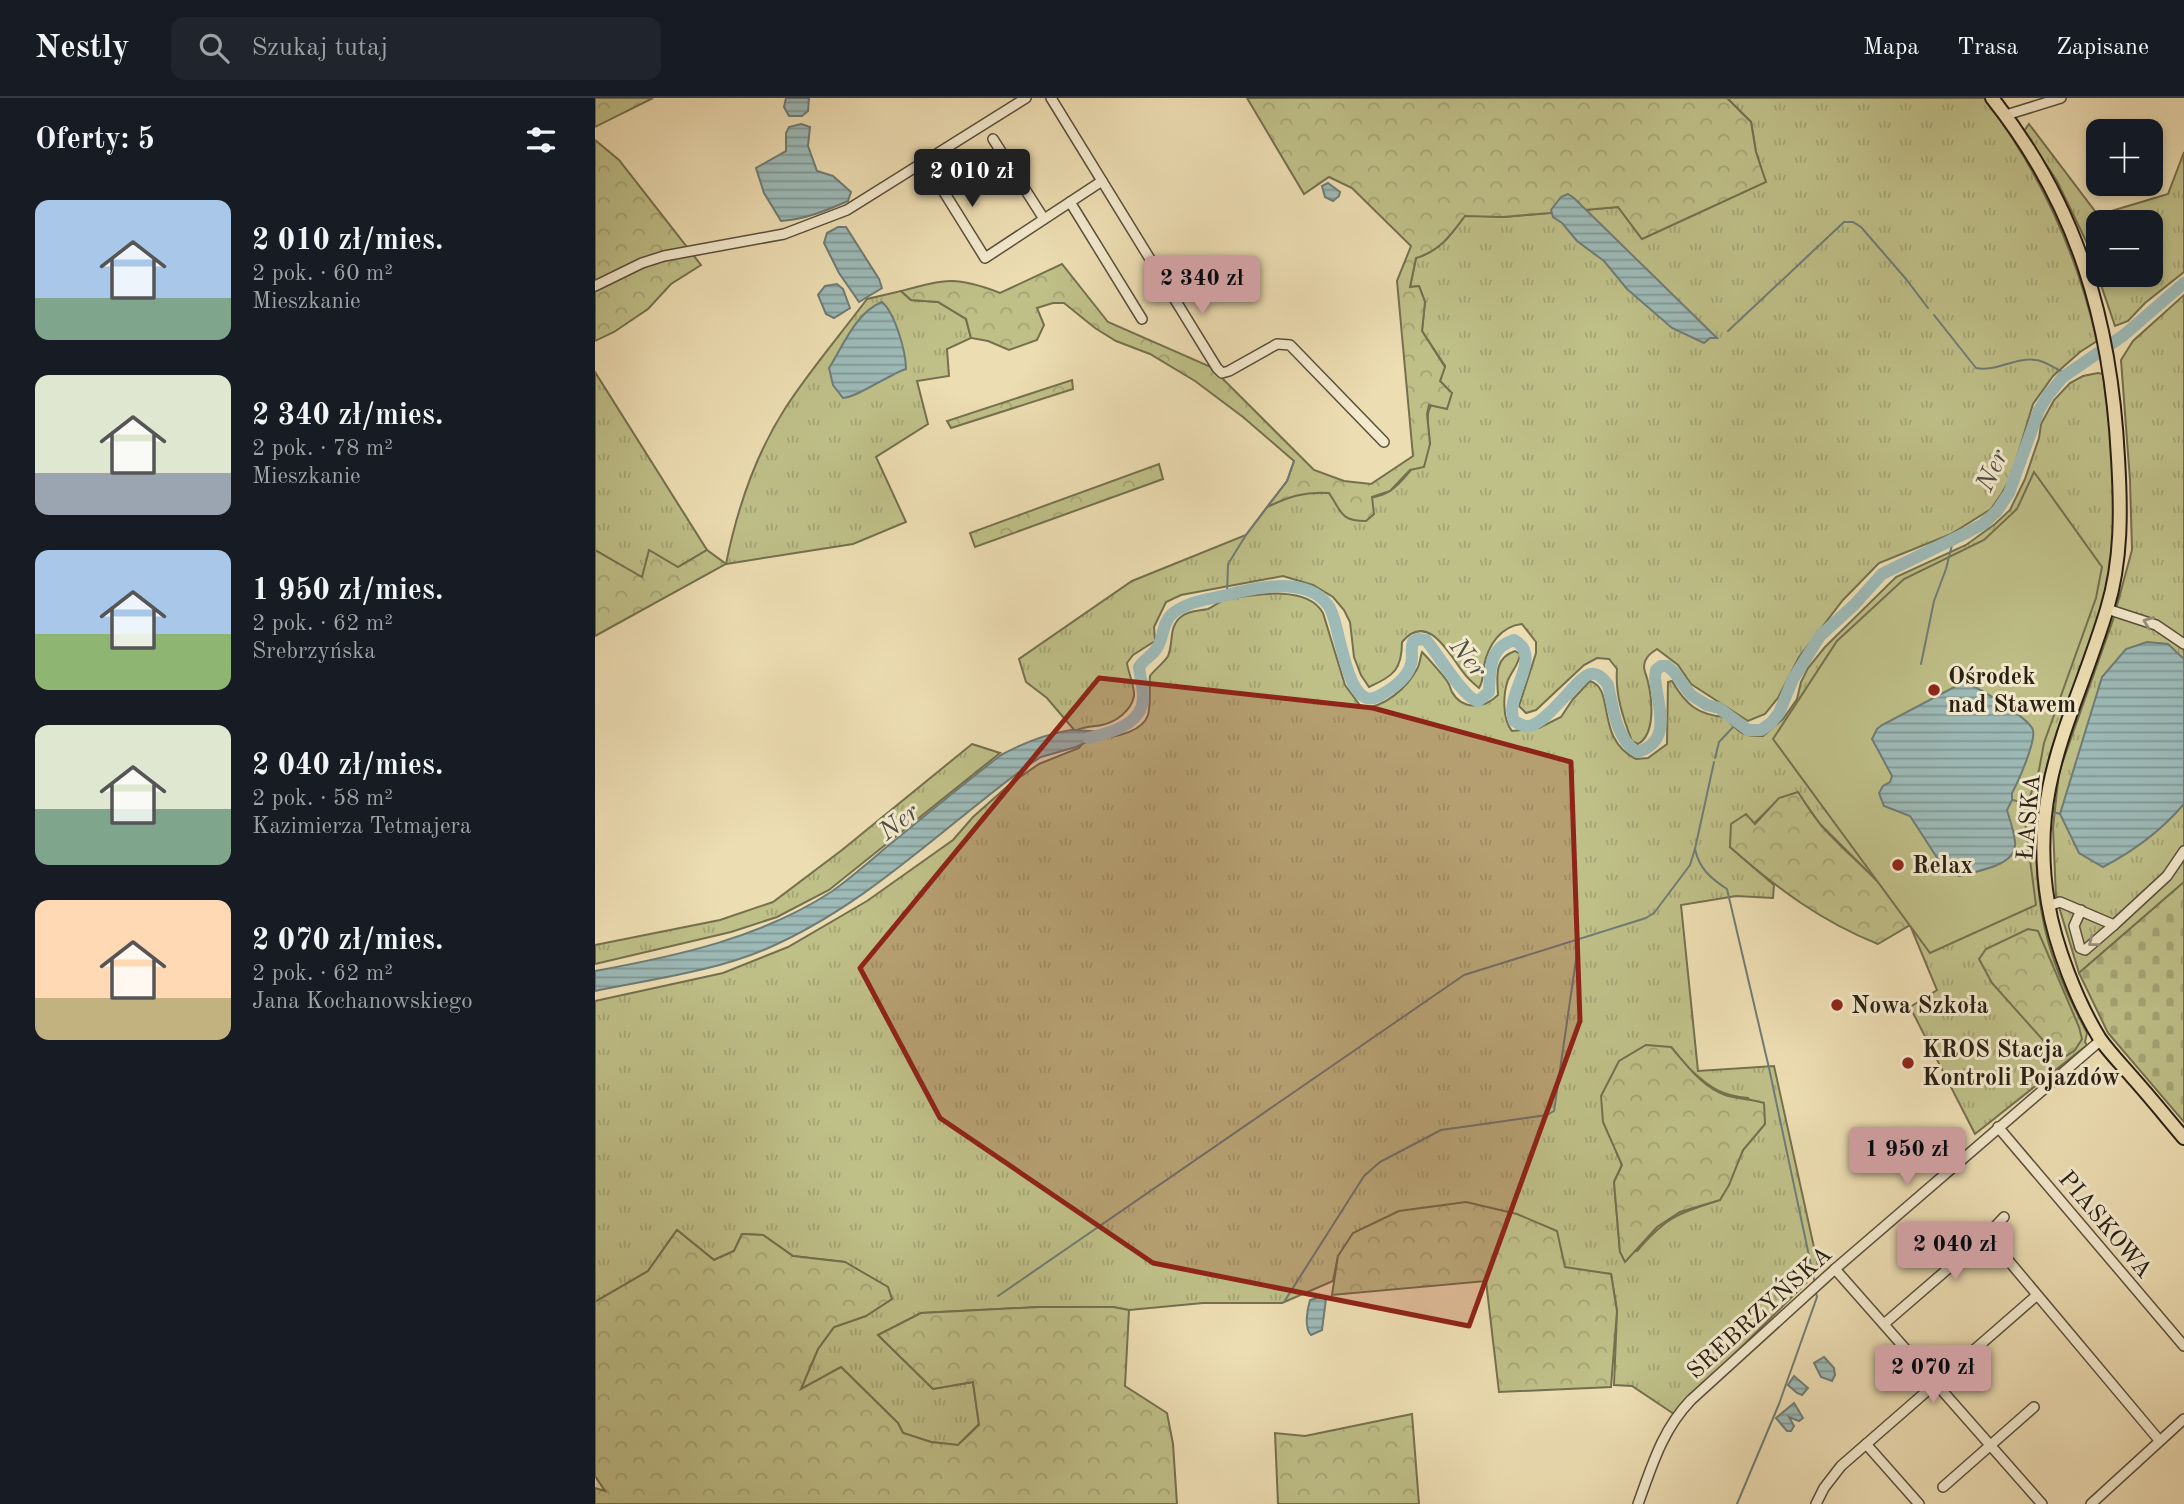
<!DOCTYPE html>
<html lang="pl">
<meta charset="utf-8">
<style>
body{margin:0;font-family:"Old Standard TT",serif;background:#20242c;color:#f1f3f6;height:100vh;display:flex;flex-direction:column;font-size:26px;white-space:nowrap}
*{box-sizing:border-box;margin:0}
p{font-size:23px;color:#9ea1a6}
.icon{flex:none;width:38px;height:38px;fill:none;stroke:currentColor;stroke-width:2;stroke-linecap:round;stroke-linejoin:round}
.map{position:relative;flex:1;overflow:hidden}
.side{display:flex;flex-direction:column;background:#171b24;width:595px}
.side>*{flex:none}
.fabs{position:absolute;left:1491px;top:21px;display:grid;gap:14px}
.fabs a{display:grid;place-items:center;width:77px;height:77px;border-radius:14px;background:#171b24;box-shadow:0 4px 10px #0003;font-size:35px}
.price{position:absolute;translate:-50% -60px;padding:0 16px;border-radius:7px;background:#c59692;color:#111;font-size:23px;line-height:46px;filter:drop-shadow(0 2px 4px #0008)}
.price::after{content:'';position:absolute;left:50%;top:42px;width:21px;height:16px;margin-left:-10px;background:inherit;clip-path:polygon(0 0,100% 0,50% 100%)}
.price.current{background:#222;color:#fff}
ul{padding:0;list-style:none}
li{display:flex;align-items:center;gap:21px;height:175px;padding:0 35px}
li span{display:grid;place-items:center;flex:none;width:196px;height:140px;border-radius:14px;color:#555}
li>.icon{margin-inline-start:auto}
span .icon{width:84px;height:84px;fill:#fffc;stroke-width:1}
li b{font-size:30px}
h2{display:flex;justify-content:space-between;align-items:center;height:84px;padding:0 35px;font-size:30px}
header{display:flex;align-items:center;gap:42px;box-sizing:border-box;height:98px;padding:0 35px;background:#171b24;border-bottom:2px solid #363941}
header strong{font-size:33px}
nav{display:flex;gap:38px;margin-inline-start:auto;font-size:24px}
.search{width:490px;height:63px;background:#20242c;display:flex;align-items:center;gap:18px;box-sizing:border-box;padding:0 24px;border-radius:14px;color:#9ea1a6;font-size:26px}
main{display:flex;flex:1;min-height:0}
.map>svg:first-child{display:block}
.grass{fill:url(#grass-tufts);stroke:#74704e;stroke-width:2;fill-rule:evenodd}
.forest{fill:url(#forest-crowns);stroke:#74704e;stroke-width:2}
.cemetery{fill:url(#cemetery-stones);stroke:#74704e;stroke-width:2}
.pitch{fill:#bfbf88;stroke:#74704e;stroke-width:2}
.water{fill:url(#water-rules);stroke:#6f7c76;stroke-width:2}
.lines{fill:none;stroke-linecap:round;stroke-linejoin:round}
.stream{stroke:#6f7c76;stroke-width:2}
.river{stroke:#9dbab7;stroke-width:12}
.minor-casing{stroke:#5a4f3c;stroke-width:12}
.major-casing{stroke:#292015;stroke-width:16}
.minor{stroke:#f3e9cd;stroke-width:9}
.major{stroke:#edddb2;stroke-width:12}
.oneway{stroke:#988f7a}
.marked{fill:#8f2418;fill-opacity:0.2;stroke:#8f2418;stroke-width:5;stroke-linejoin:round}
.poi-dot{fill:#8f2418;stroke:#f3e9cd;stroke-width:2.5}
.labels{text-anchor:middle;stroke-width:6;stroke-linejoin:round;paint-order:stroke}
.poi-label{font-size:24px;font-weight:bold;fill:#292015;stroke:#f3e9cd;text-anchor:start}
.street-label{font-size:24px;fill:#292015;stroke:#f3e9cd}
.water-label{font-size:26px;font-style:italic;fill:#4c4e46;stroke:#f3e9cd}
</style>
<header>
<strong>Nestly</strong>
<div class="search"><svg class="icon" aria-label="search" viewBox="0 0 24 24"><circle cx="10" cy="10" r="6"/><path d="M15 15l6 6"/></svg>Szukaj tutaj</div>
<nav><a>Mapa</a><a>Trasa</a><a>Zapisane</a></nav>
</header>
<main>
<section class="side">
<h2>Oferty: 5<svg class="icon" aria-label="filters" viewBox="0 0 24 24"><path d="M4 7h16M4 17h16"/><circle cx="9" cy="7" r="2"/><circle cx="15" cy="17" r="2"/></svg></h2>
<ul>
<li><span style="background:linear-gradient(#a9c7e8 70%,#7fa58c 0)"><svg class="icon" aria-label="home" viewBox="0 0 24 24"><path d="M3 11l9-7 9 7M6 9v11h12V9"/></svg></span><div><b>2 010 zł/mies.</b><p>2 pok. · 60 m²</p><p>Mieszkanie</p></div></li>
<li><span style="background:linear-gradient(#dfe7d0 70%,#9aa5b1 0)"><svg class="icon" aria-label="home" viewBox="0 0 24 24"><path d="M3 11l9-7 9 7M6 9v11h12V9"/></svg></span><div><b>2 340 zł/mies.</b><p>2 pok. · 78 m²</p><p>Mieszkanie</p></div></li>
<li><span style="background:linear-gradient(#a9c7e8 60%,#8fb573 0)"><svg class="icon" aria-label="home" viewBox="0 0 24 24"><path d="M3 11l9-7 9 7M6 9v11h12V9"/></svg></span><div><b>1 950 zł/mies.</b><p>2 pok. · 62 m²</p><p>Srebrzyńska</p></div></li>
<li><span style="background:linear-gradient(#dfe7d0 60%,#7fa58c 0)"><svg class="icon" aria-label="home" viewBox="0 0 24 24"><path d="M3 11l9-7 9 7M6 9v11h12V9"/></svg></span><div><b>2 040 zł/mies.</b><p>2 pok. · 58 m²</p><p>Kazimierza Tetmajera</p></div></li>
<li><span style="background:linear-gradient(#ffd9b3 70%,#c2b280 0)"><svg class="icon" aria-label="home" viewBox="0 0 24 24"><path d="M3 11l9-7 9 7M6 9v11h12V9"/></svg></span><div><b>2 070 zł/mies.</b><p>2 pok. · 62 m²</p><p>Jana Kochanowskiego</p></div></li>
</ul>
</section>
<div class="map">
<svg width="1589" height="1406" viewBox="0 0 1589 1406">
<defs>
<pattern id="grass-tufts" width="24" height="20" patternUnits="userSpaceOnUse" patternTransform="scale(1.75)"><rect width="24" height="20" fill="#bfbf88"/><path d="M3 7l-1-3M5 7V3M7 7l1-3M15 17l-1-3M17 17v-4M19 17l1-3" fill="none" stroke="#a4a474"/></pattern>
<pattern id="forest-crowns" width="20" height="18" patternUnits="userSpaceOnUse" patternTransform="scale(1.75)"><rect width="20" height="18" fill="#bfbf88"/><path d="M2 6a3 3 0 1 1 6 0M12 15a3 3 0 1 1 6 0" fill="none" stroke="#a4a474"/></pattern>
<pattern id="cemetery-stones" width="16" height="16" patternUnits="userSpaceOnUse" patternTransform="scale(1.75)"><rect width="16" height="16" fill="#bfbf88"/><path d="M2 7V4a2 2 0 0 1 4 0v3zM10 15v-3a2 2 0 0 1 4 0v3z" fill="#a4a474"/></pattern>
<pattern id="water-rules" width="6" height="5" patternUnits="userSpaceOnUse" patternTransform="scale(1.75)"><rect width="6" height="5" fill="#9dbab7"/><path d="M0 2.5h6" fill="none" stroke="#809794"/></pattern>
</defs>
<rect width="100%" height="100%" fill="#edddb2"/>
<filter id="stains"><feTurbulence type="fractalNoise" baseFrequency=".00286" numOctaves="4"/><feColorMatrix values="0 0 0 0 .2 0 0 0 0 .09 0 0 0 0 .02 0 0 0 .5 -.17"/></filter>
<radialGradient id="worn" r=".72"><stop offset=".6" stop-color="#630" stop-opacity="0"/><stop offset="1" stop-color="#630" stop-opacity=".3"/></radialGradient>
<g class="grass">
<path d="M1132,0H1390C1445,75 1481,152 1502,243L1485,254L1458,278L1438,306L1416,379L1407,395L1396,411L1356,436L1284,465L1248,502L1204,559L1183,600L1170,616L1153,623L1096,586L1083,567L1062,551C1056,555 1050,559 1049,568C1049,573 1052,579 1053,584C1057,601 1061,636 1043,646L1037,643C1028,620 1020,596 1022,571L1014,561L1002,560L989,567L941,612L931,615L924,608L941,555V544L927,526C906,528 893,547 889,568C887,577 889,582 884,590C878,585 872,580 868,574C854,556 833,513 807,544C807,571 799,578 774,589L766,577L759,559L755,524L749,512L738,499L718,487L688,478L586,497L571,504L559,529L560,543L538,557L532,565C533,574 540,589 539,598C536,613 521,624 507,627C497,629 490,628 480,633L452,600L431,584L424,561L537,483L651,437L672,409L697,397L719,394L734,395L741,405C757,402 781,402 795,393C811,382 823,361 835,346C832,314 828,314 850,289L845,283L850,268L827,233L830,204L824,188L815,189L821,160C845,153 856,137 870,117L908,119L1023,109L1047,141L1170,84L1161,54L1156,24Z"/>
<path d="M1434,26L1503,117L1573,96L1589,54V174L1550,205L1533,223L1520,228L1491,143L1462,83L1429,33ZM1503,124H1556V177H1503Z"/>
<path d="M306,193L316,202L343,204L371,221L376,240L352,251L354,278L322,283L333,326L281,359L311,424L258,446L131,466C142,411 160,357 191,309C215,272 245,237 272,201Z"/>
<path d="M1589,197V784L1484,875L1461,799L1458,730L1464,674L1518,522L1537,452L1535,382L1526,262L1538,243Z"/>
<path d="M0,274L112,452L83,469L47,480L0,452Z"/>
<path d="M1503,275L1508,276C1516,342 1530,428 1513,493C1503,530 1489,568 1476,604C1469,620 1461,637 1456,653C1436,722 1436,800 1461,868C1469,891 1481,913 1492,935L1490,944L1492,947L1380,1036L1315,909L1342,892L1315,827L1269,770L1225,726L1203,695L1184,701L1135,749L1179,787L1178,800L1141,798L1086,807L1103,973L1179,968L1224,1172L1079,1316L1037,1288L1019,1287L1022,1213L1016,1176L743,1158L738,1183L687,1205H608L534,1212L518,1209H444L326,1215L283,1237L338,1291L378,1284L384,1326L363,1347L336,1344L308,1335L303,1325L246,1269L205,1292L223,1251L239,1229L271,1218L250,1164L198,1158L168,1137L147,1136L139,1153L119,1162L82,1132L53,1173L0,1204V903L128,875L193,849L272,803L358,742L378,719L415,686L444,666L484,650L490,642C508,641 546,638 553,617C556,605 554,591 555,578C560,571 569,565 573,558C579,544 573,528 587,518C595,512 605,513 613,511C620,508 626,502 632,501C657,497 712,486 728,515L750,587L767,610C789,610 812,590 822,571C825,566 825,560 827,554C832,559 848,577 852,583C856,589 854,588 857,594C867,612 889,611 903,597C902,578 899,560 920,553L925,556C924,566 917,573 913,582C908,596 907,621 917,633L944,630L966,619L978,601L995,583C1021,591 999,640 1041,661L1053,660L1072,646L1073,584L1077,583C1091,607 1103,617 1130,619C1143,634 1147,639 1168,638L1188,621L1202,601L1206,584L1213,570L1230,549L1301,479L1371,447L1400,426L1415,412L1430,381L1444,340L1446,326L1459,302L1475,285L1488,278ZM1097,973C1115,990 1128,998 1153,1000L1170,1026L1148,1052L1125,1102C1083,1115 1071,1119 1042,1153L1025,1154L1019,1084L1027,1067L1020,1050Z"/>
<path d="M377,646L405,655L234,792L182,819L136,834L0,866V847L125,822L178,804L247,752Z"/>
</g>
<g class="forest">
<path d="M0,0H58L0,29Z"/>
<path d="M652,0H1132L1156,24L1161,54L1171,84L1047,141L1023,109L908,119L870,118C856,137 845,153 821,160L815,189L824,188L830,204L827,233L850,269L845,283L857,295L852,311L834,307L832,316L835,346L829,369L815,372L795,393L777,399L779,416L771,423C745,423 747,414 734,395C710,393 693,399 672,409L692,383L699,363L648,319L600,283L555,256L521,243L500,230L469,205H458L442,210L449,227L442,242L414,252L393,243L376,240L371,221L343,204L316,202L306,193C351,181 361,178 405,195L467,166L513,224L616,269L719,372L749,383L776,386L818,358L802,183L816,148L757,90L734,79L709,96Z"/>
<path d="M0,42L24,62L106,167L76,186L53,211L19,234L0,243Z"/>
<path d="M477,282L478,291L356,330L352,323Z"/>
<path d="M564,366L568,381L380,449L375,435Z"/>
<path d="M0,452L47,479L54,452L83,469L112,452L131,466L0,538Z"/>
<path d="M1203,694C1210,705 1217,716 1225,726C1253,759 1296,788 1315,827L1283,846C1227,824 1180,789 1135,749L1136,726L1151,716L1160,726L1184,700Z"/>
<path d="M1433,831L1443,833L1484,929L1487,941L1480,952L1471,958L1455,950L1397,885L1384,861L1391,851Z"/>
<path d="M1051,947L1076,949C1092,967 1107,989 1130,997C1141,1001 1156,1001 1169,1005L1170,1026L1148,1052L1134,1087L1125,1102L1085,1114L1062,1129L1030,1164L1025,1154L1019,1084L1027,1067L1008,1024L1006,998L1024,963Z"/>
<path d="M871,1104L922,1116L962,1133L970,1169L1016,1176L1022,1213L1016,1289L904,1294L891,1183L737,1197L743,1158L758,1135L804,1113Z"/>
<path d="M82,1132L119,1162L139,1153L147,1136L168,1137L198,1158L250,1164L293,1189L297,1201L271,1218L239,1229L223,1251L206,1291L246,1269L303,1325L308,1335L336,1344L363,1347L384,1327L378,1284L338,1291L283,1237L326,1215L444,1209H518L534,1212L530,1288L572,1315L578,1346L582,1406H0V1390L10,1393L0,1378V1204L53,1173Z"/>
<path d="M817,1316L824,1406H683L680,1335L710,1338Z"/>
</g>
<path class="cemetery" d="M1589,784V1024L1513,935L1484,875Z"/>
<path class="pitch" d="M1439,374L1507,469L1501,500L1449,645L1444,672L1429,716L1441,807L1335,855L1178,641L1242,543L1309,481L1389,442L1422,411Z"/>
<g class="water">
<path d="M191,0H214L213,13L207,18H194L189,9Z"/>
<path d="M206,26L215,29L213,48L222,73L238,78L256,94L253,103C230,113 211,121 186,123L169,95L161,70L191,53V35L194,29Z"/>
<path d="M733,85L745,94L744,98L738,103L730,99L727,88Z"/>
<path d="M973,96L979,100L1122,240H1115L1109,245L1077,230L1032,191L1009,163L982,143L967,125L958,119L956,112L966,99Z"/>
<path d="M243,129H251L284,181L287,190L264,204L244,175L229,145L232,135Z"/>
<path d="M242,186L248,191L255,210L239,220L231,216L223,197L230,188Z"/>
<path d="M287,204C300,215 311,254 311,271C293,277 263,299 248,300L238,287L234,270C248,248 261,214 287,204Z"/>
<path d="M1552,544L1573,546L1589,561V706C1566,733 1539,753 1508,769L1484,755L1465,716L1507,579L1531,551Z"/>
<path d="M1371,585C1384,590 1434,620 1438,632C1441,644 1423,684 1417,695V702L1412,712C1415,722 1419,733 1420,744C1423,768 1381,773 1364,778L1350,772L1315,718L1289,708L1284,695L1288,688L1295,684L1297,678L1277,641L1282,631L1287,627L1365,586Z"/>
<path d="M476,632L513,634L481,649L446,659L432,668C346,731 271,808 171,851C117,874 57,881 0,893V873C82,858 165,840 236,794C256,780 275,763 294,747C331,717 368,686 406,657C428,645 452,636 476,632Z"/>
<path d="M725,1199L731,1201L727,1232L716,1237C709,1230 712,1212 715,1202Z"/>
<path d="M1229,1259L1239,1270L1240,1277L1237,1283L1226,1279L1219,1265Z"/>
<path d="M1199,1278L1213,1290L1207,1297L1202,1295L1193,1287Z"/>
<path d="M1199,1305L1208,1320L1204,1323L1194,1319L1199,1328L1196,1333H1192L1181,1320Z"/>
</g>
<g class="lines">
<g class="stream">
<path d="M1339,217L1381,270C1401,274 1420,259 1441,262C1451,263 1462,272 1471,276"/>
<path d="M1133,233L1249,124H1258L1266,129L1311,181L1333,210"/>
<path d="M632,497L633,466L651,437L692,383L699,363"/>
<path d="M1326,566L1339,503L1351,471L1358,443"/>
<path d="M1120,660L1124,644L1142,625"/>
<path d="M1119,664L1100,751C1104,770 1115,780 1132,791L1174,970L1220,1186"/>
<path d="M1418,702L1447,710"/>
<path d="M1456,713L1465,716"/>
<path d="M403,1198L869,877L1051,820L1059,815L1095,767L1100,751"/>
<path d="M689,1204L769,1078L785,1064L846,1032L952,1017L959,1013L984,841"/>
<path d="M1142,1406L1184,1306L1222,1199L1221,1195"/>
</g>
<path class="river" d="M493,640C515,635 549,626 548,598C548,588 545,578 544,569C549,561 557,558 562,550C569,539 567,525 577,516C593,503 614,501 632,497C661,489 711,478 733,507C746,523 750,617 784,598C799,590 817,578 817,559C817,553 816,550 818,544L823,541L831,542C843,556 869,601 883,603L894,594C895,571 894,550 919,542C950,559 908,597 919,623C924,626 930,629 935,628C954,623 983,579 995,576C1003,574 1009,581 1013,587C1018,610 1021,641 1042,654C1079,643 1062,608 1060,579L1061,572L1066,568H1072L1079,574L1096,597L1112,607L1124,610L1153,632H1166L1176,625L1184,615L1198,581L1225,538L1259,507L1287,476L1373,434L1388,426L1402,413L1414,395L1444,312L1453,297L1468,279L1529,237L1589,185"/>
<g class="minor-casing">
<g id="minor">
<path d="M456,0L622,270L627,275L634,273L682,246L695,247L789,344"/>
<path d="M1411,17L1466,0"/>
<path d="M398,41L449,121"/>
<path d="M339,78L390,160L507,83"/>
<path d="M475,104L547,221"/>
<path d="M0,188L47,165L69,158L189,136L252,112L431,0"/>
<path d="M1512,511L1561,527L1589,546"/>
<path d="M1453,808L1465,804L1519,827L1490,852L1485,850L1479,828L1486,812"/>
<path d="M1519,827L1572,778L1589,753"/>
<path d="M1403,1029L1589,1248"/>
<path d="M1392,1137L1564,1342"/>
<path d="M1240,1171L1447,1406"/>
<path d="M1289,1226L1392,1137L1409,1119"/>
<path d="M1271,1346L1324,1406"/>
<path d="M1348,1389L1439,1309"/>
<path d="M1043,1406C1057,1368 1067,1332 1096,1302L1240,1171L1506,942"/>
<path d="M1221,1406L1229,1390L1246,1368L1441,1198"/>
<path d="M1496,1406L1589,1321"/>
</g>
</g>
<g class="major-casing">
<path id="major" d="M1397,0C1483,108 1516,224 1523,360C1526,411 1527,462 1512,511C1480,618 1433,687 1453,805C1460,847 1482,904 1505,941C1515,955 1527,967 1538,980C1555,999 1572,1020 1589,1040"/>
</g>
<use href="#minor" class="minor"/>
<use href="#major" class="major"/>
</g>
<defs><path id="oneway-chevron" d="M-2-3.5L2.5 0L-2 3.5" fill="none" stroke-width="1.6" stroke-linecap="round" stroke-linejoin="round" transform="scale(1.75)"/></defs>
<g class="oneway">
<use href="#oneway-chevron" transform="translate(1553 524) rotate(-159)"/>
<use href="#oneway-chevron" transform="translate(1498 844) rotate(142)"/>
</g>
<path class="marked" d="M504,580L778,610L976,664L985,923L874,1228L558,1165L345,1020L265,870Z"/>
<g class="poi-dot">
<circle cx="1339" cy="592" r="7"/>
<circle cx="1303" cy="767" r="7"/>
<circle cx="1242" cy="907" r="7"/>
<circle cx="1313" cy="965" r="7"/>
</g>
<g class="labels">
<g class="poi-label">
<text x="1353" y="586">Ośrodek<tspan x="1353" dy="28">nad Stawem</tspan></text>
<text x="1317" y="775">Relax</text>
<text x="1256" y="915">Nowa Szkoła</text>
<text x="1327" y="959">KROS Stacja<tspan x="1327" dy="28">Kontroli Pojazdów</tspan></text>
</g>
<g class="street-label">
<text transform="translate(1433 719) rotate(-85)" y="8">ŁASKA</text>
<text transform="translate(1511 1126) rotate(50)" y="8">PIASKOWA</text>
<text transform="translate(1164 1214) rotate(-42)" y="8">SREBRZYŃSKA</text>
</g>
<g class="water-label">
<text transform="translate(1396 372) rotate(-66)" y="9">Ner</text>
<text transform="translate(874 559) rotate(51)" y="9">Ner</text>
<text transform="translate(303 723) rotate(-38)" y="9">Ner</text>
</g>
</g>
<rect width="100%" height="100%" filter="url(#stains)"/>
<rect width="100%" height="100%" fill="url(#worn)"/>
</svg>
<div class="fabs">
<a>+</a>
<a>−</a>
</div>
<b class="price current" style="left:377px;top:111px">2 010 zł</b>
<b class="price" style="left:607px;top:218px">2 340 zł</b>
<b class="price" style="left:1312px;top:1089px">1 950 zł</b>
<b class="price" style="left:1360px;top:1184px">2 040 zł</b>
<b class="price" style="left:1338px;top:1307px">2 070 zł</b>
</div>
</main>
